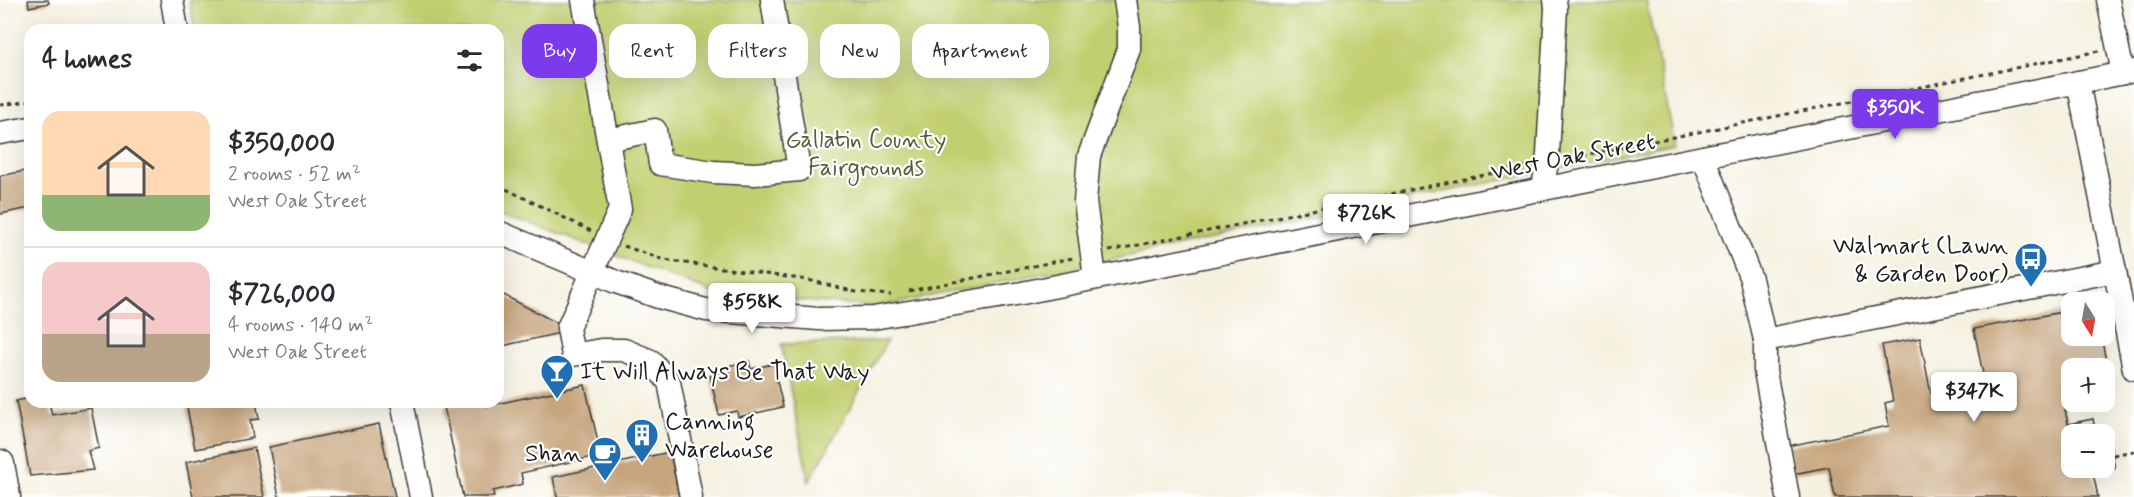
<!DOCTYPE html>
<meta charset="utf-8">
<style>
body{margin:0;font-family:Mynerve,sans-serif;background:#f7f7f7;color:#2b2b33;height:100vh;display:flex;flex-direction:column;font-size:22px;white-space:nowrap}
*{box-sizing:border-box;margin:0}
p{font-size:20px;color:#7c7c81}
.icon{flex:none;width:33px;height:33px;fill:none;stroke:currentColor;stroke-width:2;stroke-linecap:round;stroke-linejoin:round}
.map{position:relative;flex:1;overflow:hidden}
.side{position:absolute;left:24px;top:24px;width:480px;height:384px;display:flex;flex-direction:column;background:#fff;border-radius:18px;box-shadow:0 6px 24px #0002}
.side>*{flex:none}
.top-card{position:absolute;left:522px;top:24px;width:570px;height:54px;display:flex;gap:12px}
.needle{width:39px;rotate:169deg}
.tools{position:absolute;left:2061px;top:292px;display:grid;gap:12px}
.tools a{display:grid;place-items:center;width:54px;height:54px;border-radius:12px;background:#fff;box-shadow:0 6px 24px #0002;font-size:30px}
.price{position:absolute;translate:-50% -51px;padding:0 14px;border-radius:6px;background:#fff;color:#222;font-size:20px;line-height:39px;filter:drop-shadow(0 2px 3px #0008)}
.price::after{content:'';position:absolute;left:50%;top:36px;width:18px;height:14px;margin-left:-9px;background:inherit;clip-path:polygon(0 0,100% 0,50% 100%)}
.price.current{background:#7c3aed;color:#fff}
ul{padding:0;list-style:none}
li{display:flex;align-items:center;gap:18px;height:150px;padding:0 18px}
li+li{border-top:2px solid #e1e1e2}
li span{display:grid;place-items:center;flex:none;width:168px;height:120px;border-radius:18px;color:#555}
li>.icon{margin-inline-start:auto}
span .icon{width:72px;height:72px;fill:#fffc;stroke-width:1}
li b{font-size:26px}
h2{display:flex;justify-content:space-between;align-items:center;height:72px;padding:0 18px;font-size:26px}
.chip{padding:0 21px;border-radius:18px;background:#fff;box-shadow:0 6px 24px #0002;font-size:21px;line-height:54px}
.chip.current{background:#7c3aed;color:#fff}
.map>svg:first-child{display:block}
.green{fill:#c2cf70;stroke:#6f7646;stroke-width:1.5}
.building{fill:#c6a47c}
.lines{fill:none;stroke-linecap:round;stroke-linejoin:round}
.minor-casing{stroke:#3d3c39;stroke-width:25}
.major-casing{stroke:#3d3c39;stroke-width:31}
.path{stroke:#3d3c39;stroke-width:3;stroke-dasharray:4.5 4.5;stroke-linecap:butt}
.minor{stroke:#fff;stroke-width:22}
.major{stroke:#fff;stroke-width:28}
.labels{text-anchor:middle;stroke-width:4.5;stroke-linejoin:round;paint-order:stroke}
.park-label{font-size:24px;fill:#565b39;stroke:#fff}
.street-label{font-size:24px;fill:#1c1c1c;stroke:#fff}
.poi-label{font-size:24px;fill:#1c1c1c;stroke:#fff;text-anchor:end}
</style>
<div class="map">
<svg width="2134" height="497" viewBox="0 0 2134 497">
<rect width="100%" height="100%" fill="#fff"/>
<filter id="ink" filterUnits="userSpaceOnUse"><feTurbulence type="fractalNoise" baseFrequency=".0167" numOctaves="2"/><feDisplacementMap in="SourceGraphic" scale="12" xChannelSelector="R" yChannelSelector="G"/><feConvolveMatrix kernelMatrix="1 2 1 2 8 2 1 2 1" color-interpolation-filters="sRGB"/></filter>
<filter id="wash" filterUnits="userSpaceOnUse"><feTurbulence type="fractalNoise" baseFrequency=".008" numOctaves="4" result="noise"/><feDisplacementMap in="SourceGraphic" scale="24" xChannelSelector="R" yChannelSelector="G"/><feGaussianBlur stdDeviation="1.35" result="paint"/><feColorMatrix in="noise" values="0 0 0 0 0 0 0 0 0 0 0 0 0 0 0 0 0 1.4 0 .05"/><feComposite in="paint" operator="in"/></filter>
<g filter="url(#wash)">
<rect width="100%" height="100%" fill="#f5f1e0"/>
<g class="green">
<path d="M189,0H1646L1675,145L877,307L716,294L498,210V30H195Z"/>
<path d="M887,341L809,482L781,344Z"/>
</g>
<g id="blocks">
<g class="building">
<path d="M28,0H48L49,3L29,7Z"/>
<path d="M30,170V208L0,214V176Z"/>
<path d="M498,292L557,323L560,333L498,347Z"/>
<path d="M2072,310V336H2101L2112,391L2104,392V369H2072V399L2063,400L2068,424L2093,419L2096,435H2072V468H2104V443L2110,442L2115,469L2093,473L2098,497H1835L1829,467L1793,474L1787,446L1889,426L1885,403L1893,401L1882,345L1920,338L1931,394L1985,384L1974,329Z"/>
<path d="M749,361L751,369L773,364L783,407L738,417L737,411L719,415L710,376L730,371L728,366Z"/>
<path d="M585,385L601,455L521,473L523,484L493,491L494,497H463L444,407L468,402H486L487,406Z"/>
<path d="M30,398V402H49L52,415L91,408L99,448L88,451L93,470L30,476L16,401Z"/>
<path d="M186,402H256L259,419L250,420L253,438L195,449Z"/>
<path d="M379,424L395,497H279L269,447Z"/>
<path d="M254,448L264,497H193L186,462Z"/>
<path d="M670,452L679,497H557L553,477Z"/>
</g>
</g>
</g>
<g filter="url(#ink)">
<use href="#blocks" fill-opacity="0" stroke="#3d3c39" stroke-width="1.5"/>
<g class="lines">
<g class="minor-casing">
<g id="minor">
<path d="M172,0L177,30"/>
<path d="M583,0L620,209L568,328L573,355L601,350H624L651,361L669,382L691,497"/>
<path d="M2108,0L2123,73"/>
<path d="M2078,82L2134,369"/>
<path d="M0,133L30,128"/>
<path d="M608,140L655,130L660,164L713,172L755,174L799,170L772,0"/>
<path d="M1703,157L1751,279L1765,340L2115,271"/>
<path d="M1543,189L1548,154L1556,8L1555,0"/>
<path d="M498,232L616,282L658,297L706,310L819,319L873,318L1022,293L2134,71"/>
<path d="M1095,278L1085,201L1089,156L1129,49V27L1125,0"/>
<path d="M1765,340V371L1788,497"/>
<path d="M402,402L421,497"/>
</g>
</g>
<g class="major-casing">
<path id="major" d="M0,464L6,497"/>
</g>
<g class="path">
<path d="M0,105L30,101"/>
<path d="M1565,159L2099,51"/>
<path d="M498,185L591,231"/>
<path d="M624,246L664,260L808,280L856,292L891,295"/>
<path d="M1109,251L1529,166"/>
<path d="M909,291L1073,258"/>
<path d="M2113,455L2134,451"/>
</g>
<use href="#minor" class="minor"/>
<use href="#major" class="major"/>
</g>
</g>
<defs>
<g id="bus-pin" transform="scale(1.725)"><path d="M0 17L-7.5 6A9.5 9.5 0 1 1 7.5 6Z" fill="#1f6fb2" stroke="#fff"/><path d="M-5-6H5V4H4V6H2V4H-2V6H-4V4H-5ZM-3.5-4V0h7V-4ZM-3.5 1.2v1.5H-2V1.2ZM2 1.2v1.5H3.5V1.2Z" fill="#fff"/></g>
<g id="bar-pin" transform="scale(1.725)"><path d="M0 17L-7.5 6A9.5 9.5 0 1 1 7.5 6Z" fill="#1f6fb2" stroke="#fff"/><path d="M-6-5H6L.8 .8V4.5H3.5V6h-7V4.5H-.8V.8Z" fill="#fff"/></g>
<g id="building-pin" transform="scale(1.725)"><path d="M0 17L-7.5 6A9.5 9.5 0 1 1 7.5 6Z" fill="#1f6fb2" stroke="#fff"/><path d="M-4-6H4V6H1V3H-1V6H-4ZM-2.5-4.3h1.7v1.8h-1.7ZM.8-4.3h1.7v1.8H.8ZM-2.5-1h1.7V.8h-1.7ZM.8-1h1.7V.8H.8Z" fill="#fff"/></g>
<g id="cafe-pin" transform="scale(1.725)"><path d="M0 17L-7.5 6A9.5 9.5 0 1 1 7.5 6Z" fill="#1f6fb2" stroke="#fff"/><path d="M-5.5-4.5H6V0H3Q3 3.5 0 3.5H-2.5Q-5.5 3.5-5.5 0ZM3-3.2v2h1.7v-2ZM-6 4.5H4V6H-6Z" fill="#fff"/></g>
</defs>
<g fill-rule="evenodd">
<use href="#bus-pin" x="2031" y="259"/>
<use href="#bar-pin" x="557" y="371"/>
<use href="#building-pin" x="642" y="435"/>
<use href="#cafe-pin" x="605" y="453"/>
</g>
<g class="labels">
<g class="park-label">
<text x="866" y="147">Gallatin County<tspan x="866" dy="28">Fairgrounds</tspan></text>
</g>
<g class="street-label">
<text transform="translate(1573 156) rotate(-11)" y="8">West Oak Street</text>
</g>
<g class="poi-label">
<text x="2008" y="253">Walmart (Lawn<tspan x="2008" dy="28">&amp; Garden Door)</tspan></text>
<text x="580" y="379" text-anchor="start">It Will Always Be That Way</text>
<text x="665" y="429" text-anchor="start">Canning<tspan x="665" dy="28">Warehouse</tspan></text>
<text x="582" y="461">Shan</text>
</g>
</g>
</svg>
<div class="tools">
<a><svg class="needle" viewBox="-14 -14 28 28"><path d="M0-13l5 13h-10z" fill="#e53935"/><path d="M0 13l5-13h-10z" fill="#7c7c81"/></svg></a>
<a>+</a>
<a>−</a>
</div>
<b class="price current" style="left:1895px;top:140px">$350K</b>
<b class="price" style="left:1366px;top:245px">$726K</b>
<b class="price" style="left:752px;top:334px">$558K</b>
<b class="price" style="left:1974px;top:423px">$347K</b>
<div class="top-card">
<a class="chip current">Buy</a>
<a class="chip">Rent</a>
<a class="chip">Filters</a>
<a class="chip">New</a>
<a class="chip">Apartment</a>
</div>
<section class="side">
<h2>4 homes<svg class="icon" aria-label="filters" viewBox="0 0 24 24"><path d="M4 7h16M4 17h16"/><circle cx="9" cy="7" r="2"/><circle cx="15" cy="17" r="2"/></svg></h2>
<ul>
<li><span style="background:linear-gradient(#ffd9b3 70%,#8fb573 0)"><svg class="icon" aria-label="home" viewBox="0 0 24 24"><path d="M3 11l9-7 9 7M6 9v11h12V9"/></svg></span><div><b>$350,000</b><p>2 rooms · 52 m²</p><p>West Oak Street</p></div></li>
<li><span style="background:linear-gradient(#f6c9c9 60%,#b9a48a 0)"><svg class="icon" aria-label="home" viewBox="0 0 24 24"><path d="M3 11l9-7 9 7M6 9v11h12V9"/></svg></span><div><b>$726,000</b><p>4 rooms · 140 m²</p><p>West Oak Street</p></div></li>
</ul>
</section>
</div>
